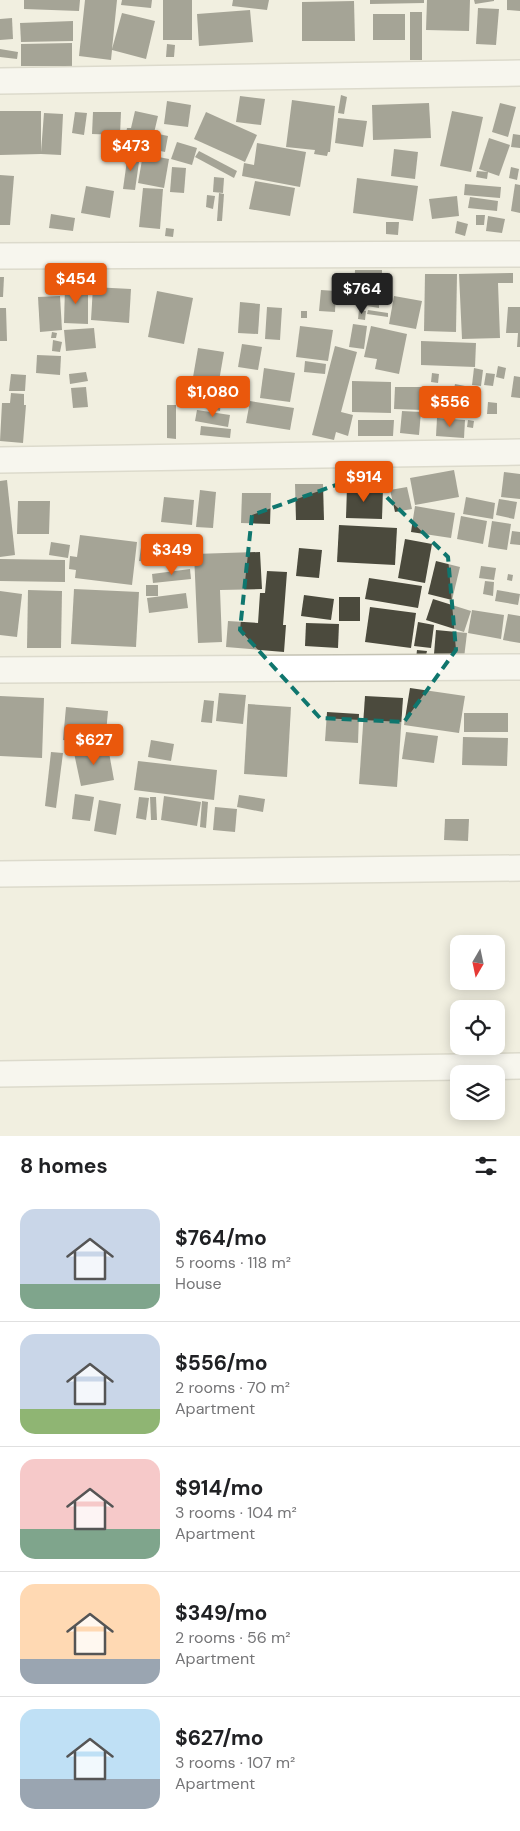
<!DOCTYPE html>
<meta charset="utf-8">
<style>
body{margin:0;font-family:"DM Sans",sans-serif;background:#f6f6f6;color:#202124;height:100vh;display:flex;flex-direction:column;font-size:19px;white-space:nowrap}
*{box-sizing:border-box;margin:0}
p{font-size:16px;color:#757577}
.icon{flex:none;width:28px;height:28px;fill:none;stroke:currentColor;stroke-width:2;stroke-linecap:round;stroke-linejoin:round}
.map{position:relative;height:1136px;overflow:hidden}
.drawer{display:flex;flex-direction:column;background:#fff;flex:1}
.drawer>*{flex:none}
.needle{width:32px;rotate:189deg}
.controls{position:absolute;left:450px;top:935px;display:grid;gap:10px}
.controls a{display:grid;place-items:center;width:55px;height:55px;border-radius:10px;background:#fff;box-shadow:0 2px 12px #0003;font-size:25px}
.price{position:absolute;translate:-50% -42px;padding:0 11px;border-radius:5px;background:#ea580c;color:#fff;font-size:16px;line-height:32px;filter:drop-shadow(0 1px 2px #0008)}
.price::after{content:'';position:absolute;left:50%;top:30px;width:15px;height:11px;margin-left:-8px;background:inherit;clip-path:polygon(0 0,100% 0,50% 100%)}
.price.current{background:#222;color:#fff}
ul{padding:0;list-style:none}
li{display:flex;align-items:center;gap:15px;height:125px;padding:0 20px}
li+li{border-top:1px solid #e0e0e0}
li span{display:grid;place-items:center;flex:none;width:140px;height:100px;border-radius:15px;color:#555}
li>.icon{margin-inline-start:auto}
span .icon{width:60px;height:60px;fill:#fffc;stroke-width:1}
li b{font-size:21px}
h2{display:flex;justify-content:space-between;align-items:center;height:60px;padding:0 20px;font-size:21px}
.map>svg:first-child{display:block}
.building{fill:#4b4a3d}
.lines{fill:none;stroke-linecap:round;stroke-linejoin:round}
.minor-casing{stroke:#c4c2b3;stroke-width:28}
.minor{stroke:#fff;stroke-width:25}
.marked{fill:none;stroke:#0f766e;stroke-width:4;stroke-dasharray:10 6;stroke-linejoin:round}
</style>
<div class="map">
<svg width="520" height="1136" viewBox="0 0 520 1136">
<rect width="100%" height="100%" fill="#f1efe0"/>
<g class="building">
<path d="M24,0H80L79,11L24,9Z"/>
<path d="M85,0H117L112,49L122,13L155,21L146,59L112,50L111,60L79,56Z"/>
<path d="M122,0H152L151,8L121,5Z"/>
<rect x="163" y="0" width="29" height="40"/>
<path d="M233,0H269L267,10L232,6Z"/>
<path d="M370,0H424V3L370,4Z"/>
<path d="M427,0H470L469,31L426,30Z"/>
<path d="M474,0H494V1L475,4Z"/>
<path d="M507,0H520V11L507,10Z"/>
<path d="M354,1L355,41H302V2Z"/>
<path d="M478,8L499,9L496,45L476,44Z"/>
<path d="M250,10L253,42L199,46L197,14Z"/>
<rect x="410" y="12" width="12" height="48"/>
<rect x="373" y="14" width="32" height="26"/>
<path d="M12,18L13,39L0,40V19Z"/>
<path d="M73,21V41L21,42L20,23Z"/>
<path d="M72,43V66H21V44Z"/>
<path d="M167,44L175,45L174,57H166Z"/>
<path d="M0,49L18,52L17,59L0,57Z"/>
<path d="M341,95L347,97L344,114L338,113Z"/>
<path d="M240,96L265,99L261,125L236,122Z"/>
<path d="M292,100L335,106L330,152H328L327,156L314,154L315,150L286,147Z"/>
<path d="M167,101L191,105L188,127L164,124Z"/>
<path d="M429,103L431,138L373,140L372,105Z"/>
<path d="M500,103L516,107L508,137L492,132Z"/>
<path d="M0,111H41V152L44,113L63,114L61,155L41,154L0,155Z"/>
<path d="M135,111L158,116L154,133L168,136L165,152L124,143L127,128H131Z"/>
<path d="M452,111L483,117L471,172L440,166Z"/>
<path d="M75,112L87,113L84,135L72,133Z"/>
<path d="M93,112H121L120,135L92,134Z"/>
<path d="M206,112L257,135L245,162L194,139Z"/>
<path d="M338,118L367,121L363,147L335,143Z"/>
<path d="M513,134L520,135V148L511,147Z"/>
<path d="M489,138L510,145L499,176L479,169Z"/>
<path d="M177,142L197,148L192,165L171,159Z"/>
<path d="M257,143L306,152L300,187L242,176L244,163L254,165Z"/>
<path d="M394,149L418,152L415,179L391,176Z"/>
<path d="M199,151L237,171L234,178L195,157Z"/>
<path d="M128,153L140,155L135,190L123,189Z"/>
<path d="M143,154L169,159L164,188L138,183Z"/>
<path d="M172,167L186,168L184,193L170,192Z"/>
<path d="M511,167L519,169L517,180L509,178Z"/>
<path d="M477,171L488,172L487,179L476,177Z"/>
<path d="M0,175L14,176L10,225H0Z"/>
<path d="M214,177L224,178L223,193L213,192Z"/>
<path d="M357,178L418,186L413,221L353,213Z"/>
<path d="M255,181L295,188L290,216L249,209Z"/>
<path d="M465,184L501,187L500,198L464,195Z"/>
<path d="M515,184L520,185V213L511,211Z"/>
<path d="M86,186L114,191L110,218L81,213Z"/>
<path d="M143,188L163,189L160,229L139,227Z"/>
<path d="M219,193L224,194L222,221H217Z"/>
<path d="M207,195L215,196L213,209L206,207Z"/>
<path d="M457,196L459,216L432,219L429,199Z"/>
<path d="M470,197L498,201L497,211L468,208Z"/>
<path d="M51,214L75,218L73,231L49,228Z"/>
<path d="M476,215H485L484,225H476Z"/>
<path d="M488,216L505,219L502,233L486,231Z"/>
<path d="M457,221L468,224L465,236L455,233Z"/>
<path d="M386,222H399L398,235L386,234Z"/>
<path d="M166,228L174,229L173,237L165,236Z"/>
<path d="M355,270H382V298L354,297Z"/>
<path d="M513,273V283H498L500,338L462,339L459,274Z"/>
<path d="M425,274H457L456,332L424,331Z"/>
<path d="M0,277H4L3,297H0Z"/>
<path d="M65,286H88V324L64,323Z"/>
<path d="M93,287L131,289L129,323L91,320Z"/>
<path d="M321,290L336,291L335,312L319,311Z"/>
<path d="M157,291L193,298L184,344L148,337Z"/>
<path d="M60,296L62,330L40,332L38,297Z"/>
<path d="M394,296L422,301L416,329L389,324Z"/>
<path d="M360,299H366L365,305H360Z"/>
<path d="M368,300L379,301V308L367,306Z"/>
<path d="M240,302L260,304L258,334L238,333Z"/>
<path d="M267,307L282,308L280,340L265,339Z"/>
<path d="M508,307H520V347H517L518,333H506Z"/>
<path d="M0,308H6L7,341H0Z"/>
<path d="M359,310L366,311L365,320L358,319Z"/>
<path d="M368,310L388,313V317L367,314Z"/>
<rect x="301" y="311" width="6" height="7"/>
<path d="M353,324L367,326L364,349L349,347Z"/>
<path d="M300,326L333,330L328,361L296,357Z"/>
<path d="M371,326L407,334L399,374L375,369L377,359L364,357Z"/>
<path d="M94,328L96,348L66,351L64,330Z"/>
<path d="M52,332L57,333L56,338H51Z"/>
<path d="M53,340L62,342L60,352L52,351Z"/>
<path d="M421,341L476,343L475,367L421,365Z"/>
<path d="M242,344L262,347L258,370L238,367Z"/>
<path d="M335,346L357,352L341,412L353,415L348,436L336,432L334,440L312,435Z"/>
<path d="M198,348L224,352L218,387L192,383Z"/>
<path d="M37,355L61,356L60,375L36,373Z"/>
<path d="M305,361L326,364L325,374L304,372Z"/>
<path d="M498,366L506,368L504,379L496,377Z"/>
<path d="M264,368L295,373L290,402L260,398Z"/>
<path d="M474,368L483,370L481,386L472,385Z"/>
<path d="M86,372L88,381L70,384L69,374Z"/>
<path d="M432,373L439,374L438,383L431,382Z"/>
<path d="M486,373L495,374L493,386L484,385Z"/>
<path d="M11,374L26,375L25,391H9Z"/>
<path d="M514,376L520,377V398L511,397Z"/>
<path d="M352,381L391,382V413L352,412Z"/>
<path d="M455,384L480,389L476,416L468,415L467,418L450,416L451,412L430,409L433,391L453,394Z"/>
<path d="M86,387L88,407L73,408L71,388Z"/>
<path d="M395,387H423V410L394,409Z"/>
<path d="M11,393L24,394V405H26L23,443L0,441L2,403H10Z"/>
<path d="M202,396L221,399L220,411L200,407Z"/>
<path d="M250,401L294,408L290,430L246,423Z"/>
<path d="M488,402L497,403V414H487Z"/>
<path d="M167,405H176V439L167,438Z"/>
<path d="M197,410L230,415L228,427L195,421Z"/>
<path d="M402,411L421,412L419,435L400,433Z"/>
<path d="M437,418L465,420L464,438L436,436Z"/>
<path d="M358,420H394L393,436H358Z"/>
<path d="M468,420L474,421L473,428L467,427Z"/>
<path d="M201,426L231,429L230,438L200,435Z"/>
<path d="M454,470L459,497L415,505L410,478Z"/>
<path d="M504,472L520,474V499L501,497Z"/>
<path d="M7,480L15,555L0,557V481Z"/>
<path d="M295,484H323L324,520H296Z"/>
<path d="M347,487L383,488L382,519L346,518Z"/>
<path d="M407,487L412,509L395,512L390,490Z"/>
<path d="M200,490L216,492L213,528L196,527Z"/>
<path d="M242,493H271L270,524L241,523Z"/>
<path d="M164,497L194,500L192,525L161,522Z"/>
<path d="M466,497L495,503L493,519L463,514Z"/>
<path d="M499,499L517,502L514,519L496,515Z"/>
<path d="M18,501H50L49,534H17Z"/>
<path d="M415,506L455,513L451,538L411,532Z"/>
<path d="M461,516L487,521L483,544L457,539Z"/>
<path d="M492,521L511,524L507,550L488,547Z"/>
<path d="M339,525L397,528L395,565L337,562Z"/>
<path d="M512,531L520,532V545L510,544Z"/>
<path d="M80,535L137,542L132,585L75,578L76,570L69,569L70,556L77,557Z"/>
<path d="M405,539L432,544L425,583L398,578Z"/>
<path d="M142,541L176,545L173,566L139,561Z"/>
<path d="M51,542L70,545L68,558L49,555Z"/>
<path d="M299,548L322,550L319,578L296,576Z"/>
<path d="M260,552L262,589L220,590L222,642L198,643L194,554Z"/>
<path d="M0,559L65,560V582L0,581Z"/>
<path d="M436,561L460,567L452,600L428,594Z"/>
<path d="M481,566L496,568L494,580L479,578Z"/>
<path d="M190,569L191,579L153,583L152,574Z"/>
<path d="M267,571L287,572L283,625H286L284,652L226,647L228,621L258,623L260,593H265Z"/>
<path d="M508,574L513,575L512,581L507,580Z"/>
<path d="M369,578L422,586L418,608L365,599Z"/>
<path d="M485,581L494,582L493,596L483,594Z"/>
<rect x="146" y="585" width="12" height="11"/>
<path d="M74,589L139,592L136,647L71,644Z"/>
<path d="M28,590L62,591L61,648H27Z"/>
<path d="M497,590L520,594L518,605L495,601Z"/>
<path d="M0,591L22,594L17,637L0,635Z"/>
<path d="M186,593L188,608L149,613L147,598Z"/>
<path d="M304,595L334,599L331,620L301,616Z"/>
<rect x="339" y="597" width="21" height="24"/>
<path d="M433,599L471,611L464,632L426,620Z"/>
<path d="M370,607L416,613L411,648L365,642Z"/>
<path d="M472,610L504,615L501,639L468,633Z"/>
<path d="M508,614L520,616V643L503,640Z"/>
<path d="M418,622L434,625L431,648L414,646Z"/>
<path d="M306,623L339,624L338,648L305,646Z"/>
<path d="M436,630L467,633L464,658L434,654Z"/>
<path d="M417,650L427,651L425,660L416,659Z"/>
<path d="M410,688L465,696L459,733L404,725Z"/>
<path d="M219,693L246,695L243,724L216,721Z"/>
<path d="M0,696L44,698L42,758L0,756Z"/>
<path d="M365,696L403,698L397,787L359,784Z"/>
<path d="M204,700L214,701L212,723L201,722Z"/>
<path d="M248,704L291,707L287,777L244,774Z"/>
<path d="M66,707L108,711L105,744L63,740Z"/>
<path d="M327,712L359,714L358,743L325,741Z"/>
<rect x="464" y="713" width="44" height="19"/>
<path d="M406,732L438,736L434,763L402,759Z"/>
<path d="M463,737L508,738L507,766L462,765Z"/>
<path d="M151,740L174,744L171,761L148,757Z"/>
<path d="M108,747L114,780L81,786L74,753Z"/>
<path d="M51,752L63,753L56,808L45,806Z"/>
<path d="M138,761L217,770L214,800L134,790Z"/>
<path d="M75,794L94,797L90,821L72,819Z"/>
<path d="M239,795L265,799L263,812L237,807Z"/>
<path d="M164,796L201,802L197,826L161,820Z"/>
<path d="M139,797L149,798L146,820L136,818Z"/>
<path d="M150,797H156L157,820H151Z"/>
<path d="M99,800L121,804L116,835L94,831Z"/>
<path d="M202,801L208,802L206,828L200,827Z"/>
<path d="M215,807L237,809L235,832L213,830Z"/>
<path d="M445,819H469L468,841L444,840Z"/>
</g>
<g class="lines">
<g class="minor-casing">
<g id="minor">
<path d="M0,81L520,73"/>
<path d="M0,256L520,254"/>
<path d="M0,460L520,452"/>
<path d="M0,670L520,667"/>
<path d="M0,874L520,868"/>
<path d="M0,1074L520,1066"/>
</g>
</g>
<use href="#minor" class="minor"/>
</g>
<path d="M0 0H520V1136H0ZM364,475L448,557L456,650L404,722L320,718L240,630L252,515Z" fill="#f1efe0" fill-opacity=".55" fill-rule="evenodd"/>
<path class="marked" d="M364,475L448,557L456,650L404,722L320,718L240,630L252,515Z"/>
</svg>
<div class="controls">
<a><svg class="needle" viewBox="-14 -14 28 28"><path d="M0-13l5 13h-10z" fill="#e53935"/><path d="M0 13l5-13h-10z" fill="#757577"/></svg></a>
<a><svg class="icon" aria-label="locate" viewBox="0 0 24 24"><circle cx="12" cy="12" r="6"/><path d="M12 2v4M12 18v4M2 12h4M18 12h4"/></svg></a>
<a><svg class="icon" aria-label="layers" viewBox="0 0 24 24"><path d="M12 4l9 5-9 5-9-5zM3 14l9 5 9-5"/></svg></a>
</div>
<b class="price" style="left:131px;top:172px">$473</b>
<b class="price" style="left:76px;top:305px">$454</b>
<b class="price current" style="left:362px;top:315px">$764</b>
<b class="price" style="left:213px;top:418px">$1,080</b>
<b class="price" style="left:450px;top:428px">$556</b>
<b class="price" style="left:364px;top:503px">$914</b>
<b class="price" style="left:172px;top:576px">$349</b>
<b class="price" style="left:94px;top:766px">$627</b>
</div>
<section class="drawer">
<h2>8 homes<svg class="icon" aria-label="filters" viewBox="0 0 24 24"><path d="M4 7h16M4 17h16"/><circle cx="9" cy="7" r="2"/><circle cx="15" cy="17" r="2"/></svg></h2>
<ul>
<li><span style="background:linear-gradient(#c9d6e8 75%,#7fa58c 0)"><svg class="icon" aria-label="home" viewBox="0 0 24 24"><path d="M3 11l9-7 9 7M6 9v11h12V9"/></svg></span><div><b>$764/mo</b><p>5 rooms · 118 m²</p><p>House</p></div></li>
<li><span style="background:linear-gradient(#c9d6e8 75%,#8fb573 0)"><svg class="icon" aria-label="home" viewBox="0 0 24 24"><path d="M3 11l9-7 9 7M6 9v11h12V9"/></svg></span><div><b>$556/mo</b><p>2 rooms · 70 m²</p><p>Apartment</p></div></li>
<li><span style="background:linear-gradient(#f6c9c9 70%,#7fa58c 0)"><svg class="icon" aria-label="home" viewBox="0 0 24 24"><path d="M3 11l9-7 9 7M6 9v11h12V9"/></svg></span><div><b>$914/mo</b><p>3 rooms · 104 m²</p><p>Apartment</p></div></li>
<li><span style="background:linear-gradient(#ffd9b3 75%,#9aa5b1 0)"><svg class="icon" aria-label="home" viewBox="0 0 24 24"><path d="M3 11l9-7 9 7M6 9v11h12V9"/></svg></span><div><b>$349/mo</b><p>2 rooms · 56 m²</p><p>Apartment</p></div></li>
<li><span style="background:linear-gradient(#bfe0f5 70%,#9aa5b1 0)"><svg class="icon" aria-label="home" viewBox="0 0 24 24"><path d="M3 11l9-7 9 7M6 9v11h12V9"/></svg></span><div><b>$627/mo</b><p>3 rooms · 107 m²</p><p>Apartment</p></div></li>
</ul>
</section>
